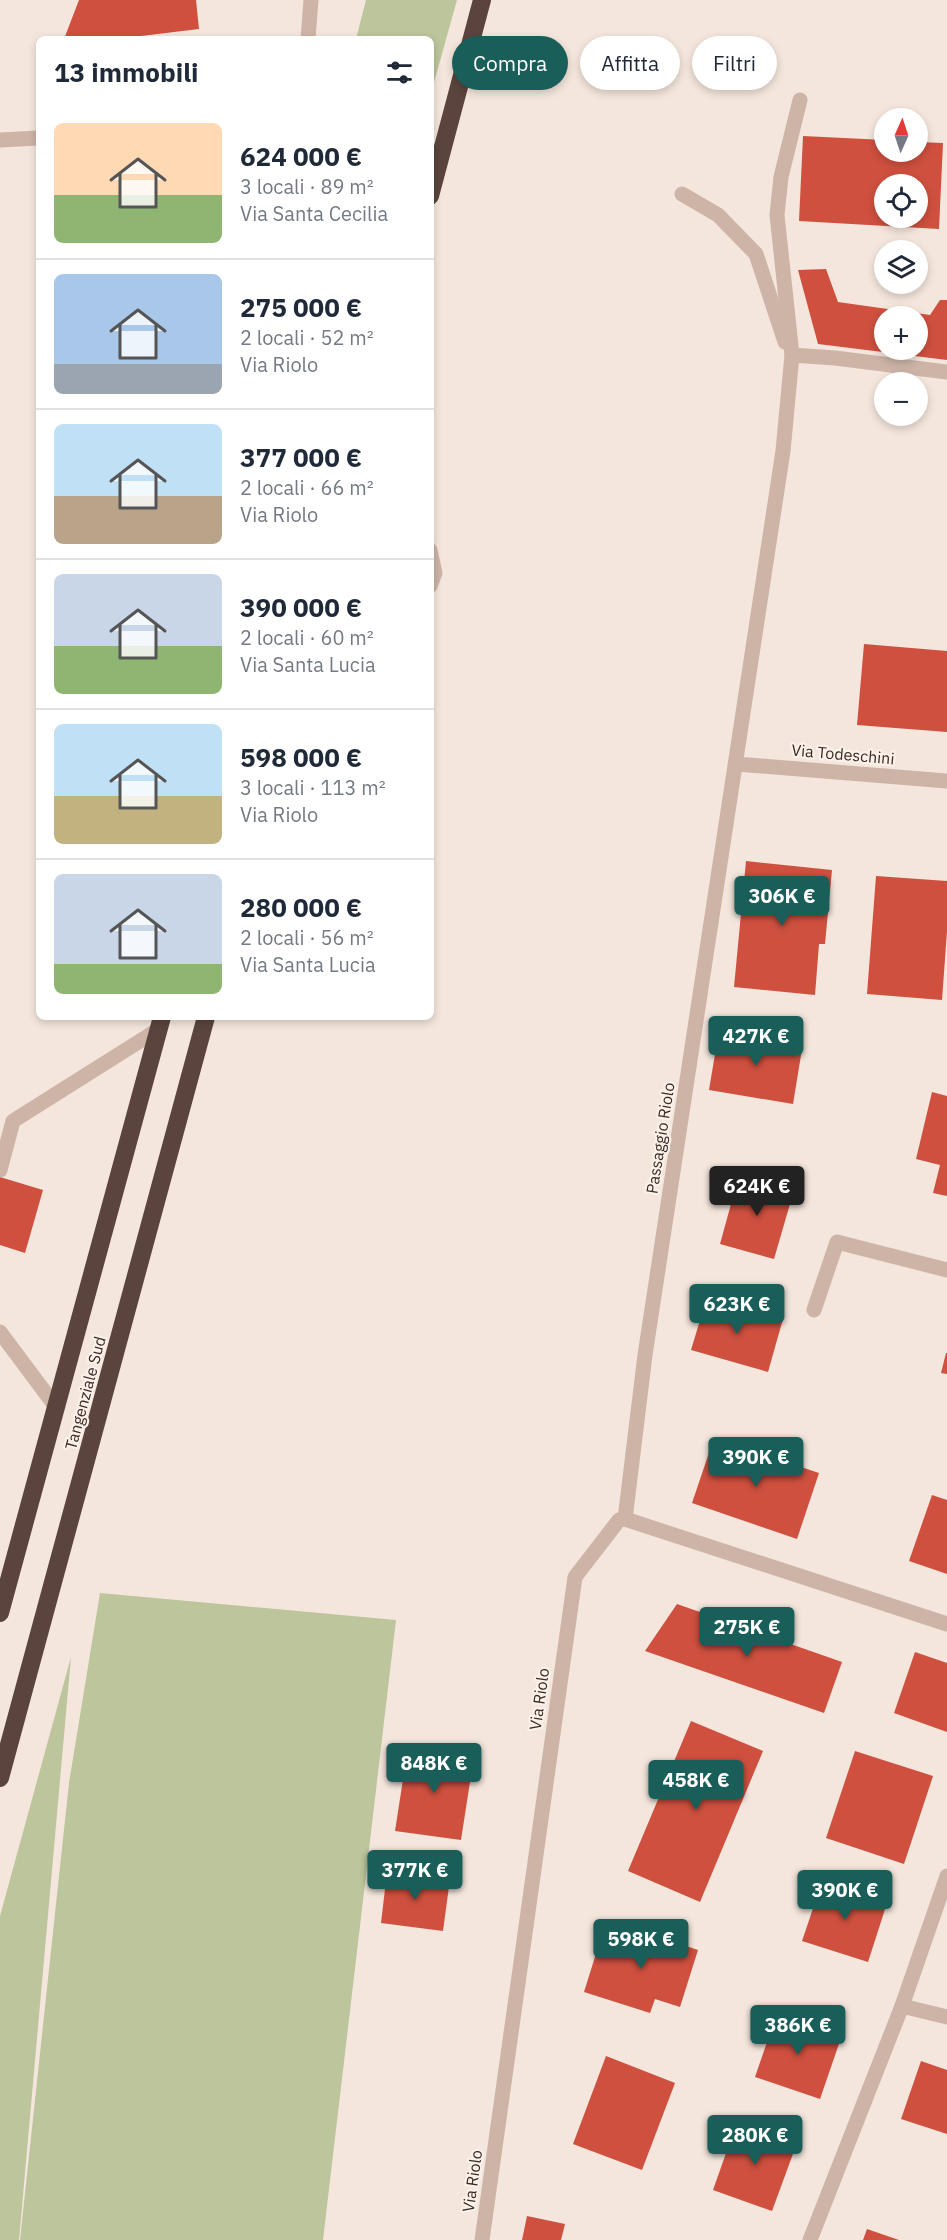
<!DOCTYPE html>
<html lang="it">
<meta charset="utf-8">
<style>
body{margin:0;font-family:"IBM Plex Sans",sans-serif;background:#f6f6f7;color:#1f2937;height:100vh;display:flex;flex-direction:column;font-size:22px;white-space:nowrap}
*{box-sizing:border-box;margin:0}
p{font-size:20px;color:#747a83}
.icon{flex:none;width:33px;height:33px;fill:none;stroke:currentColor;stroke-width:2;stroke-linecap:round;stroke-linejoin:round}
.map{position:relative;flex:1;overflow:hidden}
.side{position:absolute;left:36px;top:36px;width:398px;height:984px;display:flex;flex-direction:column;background:#fff;border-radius:9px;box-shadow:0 3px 9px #0003}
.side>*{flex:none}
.banner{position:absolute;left:452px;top:36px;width:405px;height:54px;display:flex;gap:12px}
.needle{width:39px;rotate:3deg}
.tools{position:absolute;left:874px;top:108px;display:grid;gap:12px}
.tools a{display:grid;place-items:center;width:54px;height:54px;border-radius:50%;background:#fff;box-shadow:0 3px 9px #0003;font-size:30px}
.price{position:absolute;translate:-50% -51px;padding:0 14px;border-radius:6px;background:#1a5e5a;color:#fff;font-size:20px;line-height:39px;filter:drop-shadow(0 2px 3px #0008)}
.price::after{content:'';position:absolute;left:50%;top:36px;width:18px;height:14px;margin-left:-9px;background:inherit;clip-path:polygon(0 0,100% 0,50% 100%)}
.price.selected{background:#222;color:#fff}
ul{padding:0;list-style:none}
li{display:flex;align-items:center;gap:18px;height:150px;padding:0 18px}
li+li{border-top:2px solid #e0e1e3}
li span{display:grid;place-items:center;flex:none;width:168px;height:120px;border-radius:9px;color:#555}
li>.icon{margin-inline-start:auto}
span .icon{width:72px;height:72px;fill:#fffc;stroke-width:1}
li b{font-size:26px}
h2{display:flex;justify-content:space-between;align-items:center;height:72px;padding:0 18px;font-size:26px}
.pill{padding:0 21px;border-radius:27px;background:#fff;box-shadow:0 3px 9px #0003;font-size:21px;line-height:54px}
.pill.selected{background:#1a5e5a;color:#fff}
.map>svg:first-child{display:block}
.green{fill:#bcc59b}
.building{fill:#cf503f;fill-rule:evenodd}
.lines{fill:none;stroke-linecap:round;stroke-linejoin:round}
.lane{stroke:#cdb4a7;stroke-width:15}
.street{stroke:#cdb4a7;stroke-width:15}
.highway{stroke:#5b443e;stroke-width:18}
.labels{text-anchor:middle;stroke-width:4.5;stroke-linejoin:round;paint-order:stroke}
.street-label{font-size:16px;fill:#392b28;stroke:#fbf1e9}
</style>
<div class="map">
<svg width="947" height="2240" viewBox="0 0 947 2240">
<rect width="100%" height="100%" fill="#f4e6dc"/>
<g class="green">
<path d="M366,0H457L431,93L430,39H356Z"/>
<path d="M100,1593L396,1620L323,2240H20L69,1783Z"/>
<path d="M71,1657L19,2240H0V1916Z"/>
</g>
<g class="building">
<path d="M79,0H196L199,29L141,36L140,39H64Z"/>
<path d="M803,136L885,140V152H918V142L943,143L939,229L799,221ZM885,184H918V218H885Z"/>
<path d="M826,269L838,302L930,315L940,300H947V360L818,344L798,270ZM885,316H918V350H885Z"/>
<path d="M864,644L947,651V732L857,725Z"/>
<path d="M746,861L832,870L825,944H819L815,995L734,987Z"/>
<path d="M876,876L947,881V931L942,1000L867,994Z"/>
<path d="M719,1030L803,1043L793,1104L709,1090Z"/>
<path d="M932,1092L947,1096V1196L933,1193L940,1165L916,1159Z"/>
<path d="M739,1175L794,1190L774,1259L720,1244Z"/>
<path d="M0,1177L43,1190L25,1253L0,1245Z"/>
<path d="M707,1297L783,1319L768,1372L691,1350Z"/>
<path d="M946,1353H947V1374L941,1373Z"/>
<path d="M714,1438L819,1473L797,1539L692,1503Z"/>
<path d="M932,1495L947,1500V1574L909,1561Z"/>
<path d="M677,1604L842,1662L824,1713L645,1651Z"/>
<path d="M915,1652L947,1663V1732L894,1713Z"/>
<path d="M691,1721L763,1751L700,1902L628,1871Z"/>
<path d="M408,1747L474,1756L461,1840L395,1831Z"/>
<path d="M855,1751L933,1776L904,1864L826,1838Z"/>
<path d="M387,1872L450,1879L443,1931L381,1923Z"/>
<path d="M823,1879L888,1900L868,1962L802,1941Z"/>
<path d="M620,1924L698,1950L680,2007L655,1999L650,2013L584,1992L599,1944H619Z"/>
<path d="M777,2013L842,2035L820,2099L755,2077Z"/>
<path d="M606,2056L675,2083L642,2170L573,2144Z"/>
<path d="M921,2061L947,2070V2134L901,2119Z"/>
<path d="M737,2122L797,2143L772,2211L713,2190Z"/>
<path d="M527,2216L565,2224L561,2240H522Z"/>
<path d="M867,2229L899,2240H863Z"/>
</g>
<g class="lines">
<g class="lane">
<path d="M430,550L435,573L430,586"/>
<path d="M0,1170L13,1121L159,1029"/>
<path d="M0,1332L56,1407"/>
</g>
<g class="street">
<path d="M308,39L311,0"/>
<path d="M0,140L39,138"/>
<path d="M682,194L718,215L756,254L785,342"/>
<path d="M792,355L835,358L947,372"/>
<path d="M736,764L947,781"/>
<path d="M814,1310L837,1242L947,1270"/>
<path d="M625,1519L645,1355L783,451L792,355L777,215L781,177L800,100"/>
<path d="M902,2006L947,2017"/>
<path d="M482,2240L575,1577L619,1520L625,1519L947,1624"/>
<path d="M810,2240L902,2006L947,1876"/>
</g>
<g class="highway">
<path d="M430,196L482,0"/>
<path d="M0,1613L162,1017"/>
<path d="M0,1778L206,1017"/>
</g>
</g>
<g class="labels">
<g class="street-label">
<text transform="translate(843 754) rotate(5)" y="6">Via Todeschini</text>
<text transform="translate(660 1138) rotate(-81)" y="6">Passaggio Riolo</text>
<text transform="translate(85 1393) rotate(-75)" y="6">Tangenziale Sud</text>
<text transform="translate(539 1699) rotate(-82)" y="6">Via Riolo</text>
<text transform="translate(472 2181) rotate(-82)" y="6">Via Riolo</text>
</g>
</g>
</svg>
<div class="tools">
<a><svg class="needle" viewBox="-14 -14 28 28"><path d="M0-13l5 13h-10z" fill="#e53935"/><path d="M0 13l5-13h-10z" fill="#747a83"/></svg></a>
<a><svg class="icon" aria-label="locate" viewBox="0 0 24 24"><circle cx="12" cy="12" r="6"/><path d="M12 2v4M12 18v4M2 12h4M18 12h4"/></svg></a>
<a><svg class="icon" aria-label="layers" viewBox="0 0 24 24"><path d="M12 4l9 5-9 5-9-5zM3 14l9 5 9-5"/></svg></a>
<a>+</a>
<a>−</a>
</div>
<b class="price" style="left:782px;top:927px">306K €</b>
<b class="price" style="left:756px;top:1067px">427K €</b>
<b class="price selected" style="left:757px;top:1217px">624K €</b>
<b class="price" style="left:737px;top:1335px">623K €</b>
<b class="price" style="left:756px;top:1488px">390K €</b>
<b class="price" style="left:747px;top:1658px">275K €</b>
<b class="price" style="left:434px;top:1794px">848K €</b>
<b class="price" style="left:696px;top:1811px">458K €</b>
<b class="price" style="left:415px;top:1901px">377K €</b>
<b class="price" style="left:845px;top:1921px">390K €</b>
<b class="price" style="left:641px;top:1970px">598K €</b>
<b class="price" style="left:798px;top:2056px">386K €</b>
<b class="price" style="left:755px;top:2166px">280K €</b>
<div class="banner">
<a class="pill selected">Compra</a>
<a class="pill">Affitta</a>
<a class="pill">Filtri</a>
</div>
<section class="side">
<h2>13 immobili<svg class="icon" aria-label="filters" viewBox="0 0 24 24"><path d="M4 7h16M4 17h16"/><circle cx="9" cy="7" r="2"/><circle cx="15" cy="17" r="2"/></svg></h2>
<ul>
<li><span style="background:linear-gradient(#ffd9b3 60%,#8fb573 0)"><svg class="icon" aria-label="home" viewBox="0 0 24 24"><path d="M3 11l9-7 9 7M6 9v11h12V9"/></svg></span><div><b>624 000 €</b><p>3 locali · 89 m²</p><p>Via Santa Cecilia</p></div></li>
<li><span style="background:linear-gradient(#a9c7e8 75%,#9aa5b1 0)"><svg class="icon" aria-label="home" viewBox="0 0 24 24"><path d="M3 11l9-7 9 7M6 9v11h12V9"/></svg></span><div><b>275 000 €</b><p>2 locali · 52 m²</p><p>Via Riolo</p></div></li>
<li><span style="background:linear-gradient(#bfe0f5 60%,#b9a48a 0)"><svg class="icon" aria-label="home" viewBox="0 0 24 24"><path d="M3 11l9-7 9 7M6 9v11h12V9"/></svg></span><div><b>377 000 €</b><p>2 locali · 66 m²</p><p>Via Riolo</p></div></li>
<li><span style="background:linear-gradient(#c9d6e8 60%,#8fb573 0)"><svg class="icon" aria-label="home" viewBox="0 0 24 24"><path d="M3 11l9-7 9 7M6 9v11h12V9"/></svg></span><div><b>390 000 €</b><p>2 locali · 60 m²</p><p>Via Santa Lucia</p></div></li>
<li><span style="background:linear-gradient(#bfe0f5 60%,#c2b280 0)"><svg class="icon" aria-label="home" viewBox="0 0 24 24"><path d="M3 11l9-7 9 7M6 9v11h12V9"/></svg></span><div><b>598 000 €</b><p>3 locali · 113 m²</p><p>Via Riolo</p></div></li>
<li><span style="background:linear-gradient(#c9d6e8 75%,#8fb573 0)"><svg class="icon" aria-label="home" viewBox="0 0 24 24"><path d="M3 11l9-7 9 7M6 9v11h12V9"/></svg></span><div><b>280 000 €</b><p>2 locali · 56 m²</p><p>Via Santa Lucia</p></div></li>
</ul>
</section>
</div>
